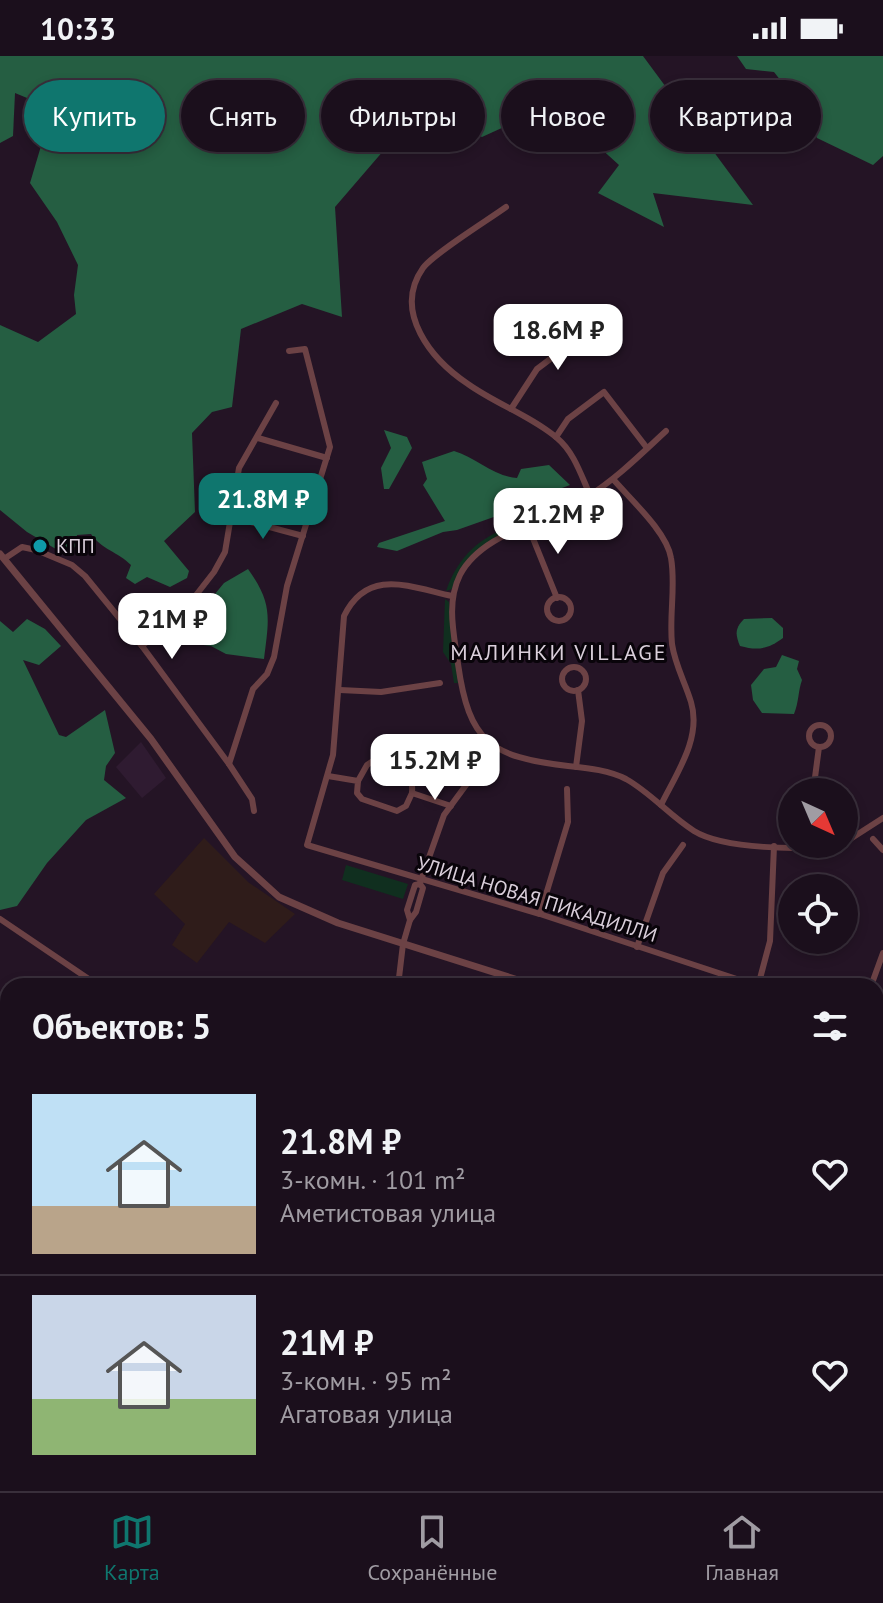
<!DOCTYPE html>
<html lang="ru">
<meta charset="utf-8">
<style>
body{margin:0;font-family:"PT Sans",sans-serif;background:#281d29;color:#f1f3f6;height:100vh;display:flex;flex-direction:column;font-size:30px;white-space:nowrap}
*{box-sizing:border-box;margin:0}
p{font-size:26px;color:#a09ca3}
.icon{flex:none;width:44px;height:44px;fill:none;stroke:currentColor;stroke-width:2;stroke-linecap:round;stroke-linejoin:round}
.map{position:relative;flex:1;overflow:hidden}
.drawer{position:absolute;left:0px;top:922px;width:884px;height:514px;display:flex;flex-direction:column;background:#1b0f1c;border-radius:24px 24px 0 0;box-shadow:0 4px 12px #0003,0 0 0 2px #392f3b}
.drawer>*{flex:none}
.banner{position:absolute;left:24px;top:24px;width:836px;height:72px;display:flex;gap:16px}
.needle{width:52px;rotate:136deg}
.fabs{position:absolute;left:778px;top:722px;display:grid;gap:16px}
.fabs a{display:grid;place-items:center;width:80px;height:80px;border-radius:50%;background:#1b0f1c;box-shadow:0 4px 12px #0003,0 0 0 2px #392f3b;font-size:40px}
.price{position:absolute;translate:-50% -68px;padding:0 18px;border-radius:16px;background:#fff;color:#222;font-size:26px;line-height:52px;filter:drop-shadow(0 2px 4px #0008)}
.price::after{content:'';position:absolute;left:50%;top:48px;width:24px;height:18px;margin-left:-12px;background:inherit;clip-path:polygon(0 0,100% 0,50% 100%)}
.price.active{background:#0f766e;color:#fff}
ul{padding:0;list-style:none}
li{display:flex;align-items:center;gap:24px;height:200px;padding:0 32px}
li+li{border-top:2px solid #392f3b}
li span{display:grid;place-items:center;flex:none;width:224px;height:160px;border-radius:0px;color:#555}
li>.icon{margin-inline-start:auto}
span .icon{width:96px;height:96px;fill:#fffc;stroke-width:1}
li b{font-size:34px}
h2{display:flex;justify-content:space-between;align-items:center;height:96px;padding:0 32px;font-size:34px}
.tag{padding:0 28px;border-radius:36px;background:#1b0f1c;box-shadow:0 4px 12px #0003,0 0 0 2px #392f3b;font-size:28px;line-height:72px}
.tag.active{background:#0f766e;color:#fff}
.status{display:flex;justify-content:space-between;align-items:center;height:56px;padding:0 40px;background:#1b0f1c;direction:ltr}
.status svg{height:22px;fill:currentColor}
.dock{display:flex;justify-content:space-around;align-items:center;height:112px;border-top:2px solid #392f3b;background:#1b0f1c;font-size:22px;color:#a09ca3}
.dock a{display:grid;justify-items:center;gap:4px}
.dock .active{color:#0f766e}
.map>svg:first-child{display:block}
.commercial{fill:#2f1c1a}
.built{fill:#2f1b31}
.green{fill:#102f1f}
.forest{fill:#255e42}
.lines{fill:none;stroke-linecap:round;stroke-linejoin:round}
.stream{stroke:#000a0e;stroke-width:2}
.minor{stroke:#6c4245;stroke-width:6}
.tertiary{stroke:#6c4245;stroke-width:7}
.culture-dot{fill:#0f9aa8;stroke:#09040a;stroke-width:3}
.labels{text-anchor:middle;stroke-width:6;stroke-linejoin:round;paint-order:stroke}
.poi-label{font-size:20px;fill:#dacfdb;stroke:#09040a;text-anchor:start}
.street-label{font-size:20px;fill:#dacfdb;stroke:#09040a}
.neighbourhood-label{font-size:22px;letter-spacing:2px;fill:#dacfdb;stroke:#09040a}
</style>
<div class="status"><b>10:33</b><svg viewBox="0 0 49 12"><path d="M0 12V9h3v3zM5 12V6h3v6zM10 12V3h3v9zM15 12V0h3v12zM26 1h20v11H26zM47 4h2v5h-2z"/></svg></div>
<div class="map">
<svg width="883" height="1435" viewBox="0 0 883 1435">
<rect width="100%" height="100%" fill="#241425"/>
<path class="commercial" d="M204,782L248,826L295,858L265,887L229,866L197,907L172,889L185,868L154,838Z"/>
<path class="built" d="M141,686L166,722L142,742L116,711Z"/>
<g class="green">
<path d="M571,440L573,444L571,447C523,469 472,479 452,533L446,535C463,488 490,478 533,460C547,455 560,451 571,440Z"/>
<path d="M445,543L449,546L451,579L458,627H454L451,608L443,596Z"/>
<path d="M346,809L408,828L403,843L342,824Z"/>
</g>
<g class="forest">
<path d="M0,0H643L753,149L653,137L664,171L598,137L619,109L598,90L571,95L513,67L482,81L421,51L335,151L342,261L302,248L241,273L232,351L212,356L192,377L195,456L164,485L189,515L187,522L170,531L147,521L135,528L126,522L131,509C118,496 101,493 91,478L77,479L76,490L66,499L27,476L0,454V269L38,286L76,258L74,239L78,209L57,166L30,127L41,90L68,59L15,37L13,80L0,87Z"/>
<path d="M737,0H883V100L873,109L817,82L799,48L774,16L746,13Z"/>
<path d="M384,374L407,381L412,392L389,433H384L381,412L391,392Z"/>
<path d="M454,395C475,401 495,421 517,422L521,413L549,409L570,429L528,445L511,455L457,474L443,476L397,495L377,491L379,487L445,465L423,429L427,423L422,406Z"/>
<path d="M248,513C273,548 269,562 264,603L226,598L211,590L188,587L177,576L187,572L224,527Z"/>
<path d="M772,562L783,572V582C768,593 758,595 740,590C735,578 735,572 744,563Z"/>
<path d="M27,563L45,573L61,590L39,609L23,604L59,679L66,681L105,654L115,697L106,710L104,724L126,742L86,764L47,807L17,850L0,854V565L13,576Z"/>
<path d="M782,599L799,605L797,613L802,624C798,635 799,646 794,658L762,657L753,644L751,629L764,613L776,611Z"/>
<path d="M8,1413V1428H94V1435H0V1414Z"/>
</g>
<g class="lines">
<g class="stream">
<path d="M0,1173L8,1175"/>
<path d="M876,1231H883"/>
</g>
<g class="minor">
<path d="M506,151C488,164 433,198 423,212C392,256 432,304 468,328C496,348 531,360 557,382C574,396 581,419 590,439"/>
<path d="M511,353L537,313L594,270"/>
<path d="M666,375C641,398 616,423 587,441C548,466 482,476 460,519C446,547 454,578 458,608C469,686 490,701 568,710C587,712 609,714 626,723C651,737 670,760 694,775C723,793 803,795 837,788"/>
<path d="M556,381L568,363L604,336L647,392"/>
<path d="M258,382L327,402"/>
<path d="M613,423C630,443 667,476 671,502C676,530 669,559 672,588C675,609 685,626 691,646C702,682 676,718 661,749"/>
<path d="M232,461L303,480"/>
<path d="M528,470L557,542"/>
<path d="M41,496L72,509L85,520L142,590L229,708L252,743L254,755"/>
<path d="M4,503L22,491L36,494"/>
<path d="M452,540C410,531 368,511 344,560L333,699L307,789L540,858L758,930L770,885L774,790"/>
<circle cx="559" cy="553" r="12"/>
<path d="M142,590L186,552L214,516L225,496L239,412L276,347"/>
<circle cx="574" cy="623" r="12"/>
<path d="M340,634L381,636L440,627"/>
<circle cx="820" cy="680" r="11"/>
<path d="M229,708L253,633L267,618L274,601L287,530L330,391L305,293L289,295"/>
<path d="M576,711L582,665L578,634"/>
<path d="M328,720L358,725L357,737L362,743L397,755L406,750L412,737L451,750"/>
<path d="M358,725L367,709L376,703C400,711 414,708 412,737"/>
<path d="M816,736L814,729L819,691"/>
<path d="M873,783L883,794"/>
<path d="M844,787L883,762"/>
<path d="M420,827L444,759L494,691"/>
<path d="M420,828L423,832L416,856L410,864L407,854L415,829Z"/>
<path d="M540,858L568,766L567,733"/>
<path d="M0,863L99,930"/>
<path d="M637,891L663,817L683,789"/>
<path d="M398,930L403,888L410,864"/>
<path d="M871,930L883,897"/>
<path d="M876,974L883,979"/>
<path d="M0,993L8,1000"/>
<path d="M0,1330L8,1331"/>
<path d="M0,1410L8,1409"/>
<path d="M313,1428L315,1435"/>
<path d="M484,1435L512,1428"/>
<path d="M678,1435L679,1428"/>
</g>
<g class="tertiary">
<path d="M0,498L151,683L235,801L279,841L338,867L537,930"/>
<path d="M876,1092L883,1104"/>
<path d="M876,1419L883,1371"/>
<path d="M874,1435L875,1428"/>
</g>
</g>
<circle class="culture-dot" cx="40" cy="490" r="8"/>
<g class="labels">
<g class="poi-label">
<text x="56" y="497">КПП</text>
</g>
<g class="street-label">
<text transform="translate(537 843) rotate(17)" y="7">УЛИЦА НОВАЯ ПИКАДИЛЛИ</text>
</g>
<g class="neighbourhood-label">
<text x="559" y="604">МАЛИНКИ VILLAGE</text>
</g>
</g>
</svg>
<div class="fabs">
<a><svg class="needle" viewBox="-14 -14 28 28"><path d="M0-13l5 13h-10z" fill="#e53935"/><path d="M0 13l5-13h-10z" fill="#a09ca3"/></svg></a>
<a><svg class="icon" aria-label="locate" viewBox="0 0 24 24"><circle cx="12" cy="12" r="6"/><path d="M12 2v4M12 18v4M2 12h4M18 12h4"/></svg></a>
</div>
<b class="price" style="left:558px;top:316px">18.6M ₽</b>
<b class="price active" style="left:263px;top:485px">21.8M ₽</b>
<b class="price" style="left:558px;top:500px">21.2M ₽</b>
<b class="price" style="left:172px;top:605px">21M ₽</b>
<b class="price" style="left:435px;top:746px">15.2M ₽</b>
<div class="banner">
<a class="tag active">Купить</a>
<a class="tag">Снять</a>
<a class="tag">Фильтры</a>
<a class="tag">Новое</a>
<a class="tag">Квартира</a>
</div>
<section class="drawer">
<h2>Объектов: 5<svg class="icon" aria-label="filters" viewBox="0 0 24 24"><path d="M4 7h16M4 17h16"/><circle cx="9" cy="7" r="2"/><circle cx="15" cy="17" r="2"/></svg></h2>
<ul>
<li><span style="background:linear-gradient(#bfe0f5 70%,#b9a48a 0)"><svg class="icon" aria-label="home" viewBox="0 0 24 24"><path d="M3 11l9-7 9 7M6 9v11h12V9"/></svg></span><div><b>21.8M ₽</b><p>3-комн. · 101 m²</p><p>Аметистовая улица</p></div><svg class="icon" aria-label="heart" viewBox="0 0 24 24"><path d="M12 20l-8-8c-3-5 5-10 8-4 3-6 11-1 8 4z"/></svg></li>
<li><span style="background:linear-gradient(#c9d6e8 65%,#8fb573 0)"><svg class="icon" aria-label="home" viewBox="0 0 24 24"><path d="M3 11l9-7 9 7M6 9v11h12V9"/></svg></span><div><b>21M ₽</b><p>3-комн. · 95 m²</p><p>Агатовая улица</p></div><svg class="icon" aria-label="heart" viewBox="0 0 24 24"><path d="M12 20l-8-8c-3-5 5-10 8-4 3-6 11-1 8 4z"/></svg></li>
</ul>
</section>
</div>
<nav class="dock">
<a class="active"><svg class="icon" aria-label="map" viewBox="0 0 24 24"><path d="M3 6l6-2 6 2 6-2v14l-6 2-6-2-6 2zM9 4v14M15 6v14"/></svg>Карта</a>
<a><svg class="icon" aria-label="saved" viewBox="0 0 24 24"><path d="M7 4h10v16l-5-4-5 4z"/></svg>Сохранённые</a>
<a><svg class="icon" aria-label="home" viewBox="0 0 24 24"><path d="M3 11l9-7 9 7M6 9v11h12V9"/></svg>Главная</a>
</nav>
